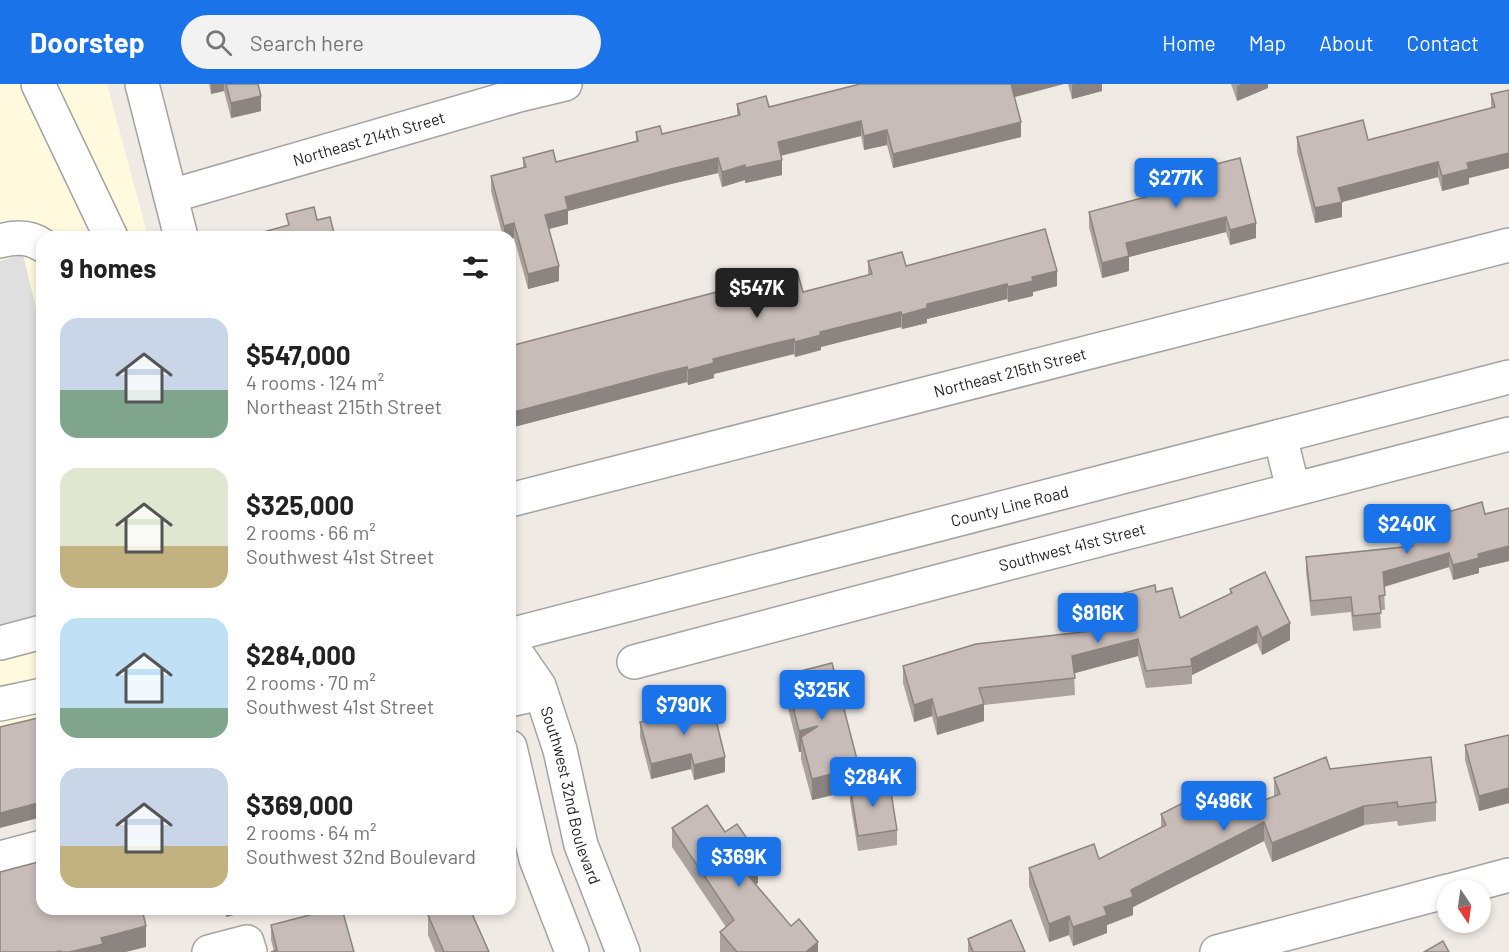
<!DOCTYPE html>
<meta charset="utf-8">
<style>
body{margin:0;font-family:Barlow,sans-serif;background:#f2f2f2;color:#222;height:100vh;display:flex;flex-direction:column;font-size:22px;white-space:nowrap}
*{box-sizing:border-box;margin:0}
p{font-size:20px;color:#767676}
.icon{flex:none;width:33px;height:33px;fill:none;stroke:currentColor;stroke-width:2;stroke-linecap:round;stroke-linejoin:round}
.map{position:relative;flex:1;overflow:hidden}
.details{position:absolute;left:36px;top:147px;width:480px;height:684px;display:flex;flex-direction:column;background:#fff;border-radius:18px;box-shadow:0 3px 9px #0003}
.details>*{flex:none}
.needle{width:39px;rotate:167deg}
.buttons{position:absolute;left:1437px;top:795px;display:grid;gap:12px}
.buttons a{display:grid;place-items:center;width:54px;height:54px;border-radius:50%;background:#fff;box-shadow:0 3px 9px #0003;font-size:30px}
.price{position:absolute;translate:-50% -51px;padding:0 14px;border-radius:6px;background:#1a73e8;color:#fff;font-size:20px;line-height:39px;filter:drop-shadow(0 2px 3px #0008)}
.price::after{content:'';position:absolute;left:50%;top:36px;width:18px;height:14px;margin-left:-9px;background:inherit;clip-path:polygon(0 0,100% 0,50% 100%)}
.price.current{background:#222;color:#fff}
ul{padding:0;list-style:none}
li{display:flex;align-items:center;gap:18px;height:150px;padding:0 24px}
li span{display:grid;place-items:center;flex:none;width:168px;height:120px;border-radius:18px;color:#555}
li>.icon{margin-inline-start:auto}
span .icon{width:72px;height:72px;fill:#fffc;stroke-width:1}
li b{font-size:26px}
h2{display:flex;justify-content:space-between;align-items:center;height:72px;padding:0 24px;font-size:26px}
header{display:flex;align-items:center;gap:36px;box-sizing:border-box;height:84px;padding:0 30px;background:#1a73e8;color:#fff}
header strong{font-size:28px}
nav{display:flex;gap:33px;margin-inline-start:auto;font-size:21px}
.search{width:420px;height:54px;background:#f2f2f2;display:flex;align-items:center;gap:15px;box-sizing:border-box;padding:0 21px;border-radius:33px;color:#767676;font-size:22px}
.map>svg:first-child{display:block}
.education{fill:#fffade}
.parking{fill:#dfdfdf}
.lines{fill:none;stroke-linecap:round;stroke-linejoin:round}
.minor-casing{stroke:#a3a3a3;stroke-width:36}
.minor{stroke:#fff;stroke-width:33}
.wall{fill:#aba29e}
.shaded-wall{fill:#8b8481}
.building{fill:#c7bcb8;stroke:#8b8481;stroke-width:1.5}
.labels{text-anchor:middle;stroke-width:4.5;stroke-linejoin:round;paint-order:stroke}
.street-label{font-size:16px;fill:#1f1f1f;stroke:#fff}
</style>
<header>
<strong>Doorstep</strong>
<div class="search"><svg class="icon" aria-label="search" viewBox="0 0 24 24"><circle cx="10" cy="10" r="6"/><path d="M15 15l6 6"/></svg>Search here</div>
<nav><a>Home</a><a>Map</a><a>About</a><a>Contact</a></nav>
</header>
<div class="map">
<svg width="1509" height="868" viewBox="0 0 1509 868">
<rect width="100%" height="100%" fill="#f0eae5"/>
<path class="education" d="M0,0H107L148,153H42V639L0,650Z"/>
<path class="parking" d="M23,170L42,249V560L0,571V177Z"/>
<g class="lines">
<g class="minor-casing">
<g id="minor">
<path d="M38,0L111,153"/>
<path d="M142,0L181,153"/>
<path id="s1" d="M171,112L519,11L565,0"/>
<path d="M0,157C14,153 29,152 42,161"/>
<path d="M1280,352L1293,405"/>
<path id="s2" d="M510,416L1509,161"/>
<path id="s3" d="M510,551L1509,293"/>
<path d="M0,559L42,548"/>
<path id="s4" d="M510,560L539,602L560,666L581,761L623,868"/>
<path id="s5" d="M634,578L982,486L1509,350"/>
<path d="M510,616L541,609"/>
<path d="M0,620L42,611"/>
<path d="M510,663L536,775L572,868"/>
<path d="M0,774L42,763"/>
<path d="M1453,806L1509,791"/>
<path d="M209,868L247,858L250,868"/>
<path d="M1217,868L1448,807"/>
</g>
</g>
<use href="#minor" class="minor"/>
</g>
<g class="wall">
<path d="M209,0H258L261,27L231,34L224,7L211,10Z"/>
<path d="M1068,0H1102V7L1072,15Z"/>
<path d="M1231,0H1268V4L1237,17Z"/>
<path d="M1509,6V84L1469,94V100L1442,107L1438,93L1342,118V133L1315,139L1297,68V53L1368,56L1491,24V10Z"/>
<path d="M1015,13L1021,53L893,84L887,61L864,66L861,52L781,72L782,91L745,99V96L722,103L718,89L671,100L568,127V140L549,145L559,197L528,205L514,154L503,153L491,107V92L523,84V74L556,78L636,57V48L662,50L737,31V20L769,23Z"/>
<path d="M1172,91L1256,154L1230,161L1226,148L1129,173V187L1102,194L1089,143V128L1172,106Z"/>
<path d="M868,177L1057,202L1033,208V212L1008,218L1007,215L952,229L927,235V239L902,245L901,243L852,254L821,263V266L795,273L794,270L768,276L714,290V294L688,301L687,298L661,304L510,344V262L803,208L868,191Z"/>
<path d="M1509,424V477L1479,484V489L1453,496L1449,483L1384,503L1385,526H1380L1381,544L1353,547L1351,528L1311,532L1306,488V473L1409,463L1407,455V440L1485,430Z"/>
<path d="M1230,505L1290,556L1262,571L1257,559L1192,591V600L1146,604L1138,572L1074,589L1075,611L984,621V637L937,651L932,632L914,638L903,599V582L1095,547L1094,541V524L1124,516V509L1156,508L1180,534L1230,510Z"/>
<path d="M785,591L859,701L897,746V761L858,767L850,717V707L812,716L801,675V668H799L785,612Z"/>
<path d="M640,638L725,688L694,696L691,685L651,695L640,653Z"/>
<path d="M1509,651V719L1479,727L1465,676V661Z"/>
<path d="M1330,685L1436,718V737L1398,742L1397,737L1364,741L1272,778L1264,757L1133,823V831L1107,841V849L1073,862L1069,851L1049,858L1029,802V784L1099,775L1161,744V730L1197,727L1217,735L1274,712V694Z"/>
<path d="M672,744L725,748L753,772L758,799L756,800L791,842L818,868H720V848L726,843L672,763Z"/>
<path d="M428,831L489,868H435L428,851Z"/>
<path d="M271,841L354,868L274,867L271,856Z"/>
<path d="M968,855L1025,868H968Z"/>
</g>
<g class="shaded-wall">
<path d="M211,0H224V7L211,10Z"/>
<path d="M1011,0H1064L1011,14Z"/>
<path d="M1074,0H1102V7L1072,15V1Z"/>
<path d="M1242,0H1268V4L1237,17V2Z"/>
<path d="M261,12V27L231,34V19Z"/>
<path d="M861,37V52L778,72V58Z"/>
<path d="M1021,38V53L893,84V70Z"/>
<path d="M887,46V61L864,66V52Z"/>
<path d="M1509,69V84L1469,94V100L1442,107V92L1467,79Z"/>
<path d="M718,74V89L671,100L568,127V140L545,146V131L565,113L671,85Z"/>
<path d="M782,76V91L745,99V84Z"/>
<path d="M1438,78V93L1338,119V104Z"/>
<path d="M745,81V96L722,103V88Z"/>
<path d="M1342,118V133L1315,139V124Z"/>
<path d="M1226,133V148L1129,173V187L1102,194V179L1126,159Z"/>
<path d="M514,139V154L510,155V153H504V142Z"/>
<path d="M1256,139V154L1230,161V146Z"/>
<path d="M559,182V197L528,205V190Z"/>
<path d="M1057,187V202L1033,208V212L1008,218V203L1032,193Z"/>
<path d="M1007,200V215L927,235V239L902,245V231L927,220Z"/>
<path d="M901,228V243L821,263V266L795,273V258L820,248Z"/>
<path d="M794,255V270L714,290V294L688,301V286L713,275Z"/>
<path d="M687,283V298L510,344V329Z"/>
<path d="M1509,462V477L1479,484V489L1453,496V481L1478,470Z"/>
<path d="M1449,469V483L1383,503V488Z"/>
<path d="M1290,539V556L1262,571V554Z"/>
<path d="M1257,542V559L1192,591V582L1191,575Z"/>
<path d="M1138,555V572L1072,590V572Z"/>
<path d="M932,615V632L914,638V621Z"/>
<path d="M984,620V637L937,651V634Z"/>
<path d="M818,642L801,653V668H799V647Z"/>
<path d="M691,670V685L651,695V680Z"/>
<path d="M725,673V688L694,696V681Z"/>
<path d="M859,683V704L850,702V707L812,716V695Z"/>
<path d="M1509,704V719L1479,727V712Z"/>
<path d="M42,718V733L0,744V729Z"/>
<path d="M1364,722V741L1272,778V759Z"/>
<path d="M1264,738V757L1133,823V831L1107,841V849L1073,862V843L1131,806Z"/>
<path d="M758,780V799L745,807V788Z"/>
<path d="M226,825H258L226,833Z"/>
<path d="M1069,832V851L1049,858V840Z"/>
<path d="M146,842V863L126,868H70L101,854Z"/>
<path d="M818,858V868H807V867Z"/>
</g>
<g class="building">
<path d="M226,0H258L261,12L231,19Z"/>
<path d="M860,0H1011L1021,38L893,70L887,46L864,52L861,37L778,58L782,76L745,84V81L722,88L718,74L671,85L565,113L568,125L545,131L559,182L528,190L514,139L504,142L491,92L526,83L523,74L553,66L556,78L638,57L636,48L660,42L662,50L740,31L737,20L766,12L769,23Z"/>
<path d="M1509,6V69L1467,79L1469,85L1442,92L1438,78L1338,104L1342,118L1315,124L1297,53L1363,36L1368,56L1495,23L1491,10Z"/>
<path d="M1240,74L1256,139L1230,146L1226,133L1126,159L1129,172L1102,179L1089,128L1176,105L1172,91Z"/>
<path d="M314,123L317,136L330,133L335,153H252V151L289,141L286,130Z"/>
<path d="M1045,145L1057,187L1032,193L1033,197L1008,203L1007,200L952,214L927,220V224L902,231L901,228L852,240L820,248L821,251L795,258L794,255L768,261L713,275L714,279L688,286L687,283L661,289L510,329V262L797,187L803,208L872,190L868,177L902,168L906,182Z"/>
<path d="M1482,418L1485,430L1509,424V462L1478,470L1479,474L1453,481L1449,469L1383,488L1385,511L1379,512L1381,529L1353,532L1351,513L1311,517L1306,473L1413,462L1407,440Z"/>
<path d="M1265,488L1290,539L1262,554L1257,542L1191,575L1192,582L1146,587L1138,555L1072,572L1075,594L979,604L984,620L937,634L932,615L914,621L903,582L976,560L1100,546L1094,524L1126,515L1124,509L1155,501L1156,508L1172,504L1180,534L1232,509L1230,505Z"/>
<path d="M832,579L859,683L812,695L801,653L818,642L799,647L785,591Z"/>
<path d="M712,620L725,673L694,681L691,670L651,680L640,638Z"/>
<path d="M42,633V718L0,729V643Z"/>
<path d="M1509,651V704L1479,712L1465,661Z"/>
<path d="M1326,673L1330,685L1431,673L1436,718L1398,723L1397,718L1364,722L1272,759L1264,738L1131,806L1133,813L1104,823L1107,831L1073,843L1069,832L1049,840L1029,784L1094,760L1099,775L1166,741L1161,730L1191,715L1197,727L1210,720L1217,735L1280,710L1274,694Z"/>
<path d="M889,696L897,746L858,752L850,702Z"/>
<path d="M707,721L725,748L737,740L753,763L749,766L758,780L745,788L791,842L799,835L818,858L807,867L809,868H737L720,848L734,836L672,744Z"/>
<path d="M42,777V825H142L146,842L101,854L103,860L70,868H61L60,867L56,868H0V788Z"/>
<path d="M333,825H342L354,868H271L277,866L271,841Z"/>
<path d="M442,825H470L489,868H444L428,831Z"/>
<path d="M1011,836L1025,868H973L968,855Z"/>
<path d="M1443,857L1449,868H1424Z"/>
</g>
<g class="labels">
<g class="street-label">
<text dy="6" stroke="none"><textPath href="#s1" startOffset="206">Northeast 214th Street</textPath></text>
<text dy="6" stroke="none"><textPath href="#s2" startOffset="516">Northeast 215th Street</textPath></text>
<text dy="6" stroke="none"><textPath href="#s3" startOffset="516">County Line Road</textPath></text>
<text dy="6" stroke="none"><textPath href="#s5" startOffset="453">Southwest 41st Street</textPath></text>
<text dy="6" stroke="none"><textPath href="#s4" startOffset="165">Southwest 32nd Boulevard</textPath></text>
</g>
</g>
</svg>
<div class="buttons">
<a><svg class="needle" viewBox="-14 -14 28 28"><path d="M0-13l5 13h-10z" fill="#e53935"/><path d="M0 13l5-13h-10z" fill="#767676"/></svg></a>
</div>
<b class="price" style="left:1176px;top:125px">$277K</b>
<b class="price current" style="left:757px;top:235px">$547K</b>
<b class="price" style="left:1407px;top:471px">$240K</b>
<b class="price" style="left:1098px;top:560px">$816K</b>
<b class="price" style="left:822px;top:637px">$325K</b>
<b class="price" style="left:684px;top:652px">$790K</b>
<b class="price" style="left:873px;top:724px">$284K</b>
<b class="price" style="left:1224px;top:748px">$496K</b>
<b class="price" style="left:739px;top:804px">$369K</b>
<section class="details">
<h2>9 homes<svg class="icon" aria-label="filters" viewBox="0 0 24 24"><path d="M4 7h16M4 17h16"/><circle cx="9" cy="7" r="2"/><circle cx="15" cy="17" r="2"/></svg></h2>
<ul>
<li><span style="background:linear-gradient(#c9d6e8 60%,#7fa58c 0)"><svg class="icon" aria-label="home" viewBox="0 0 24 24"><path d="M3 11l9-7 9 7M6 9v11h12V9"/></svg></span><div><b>$547,000</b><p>4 rooms · 124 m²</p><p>Northeast 215th Street</p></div></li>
<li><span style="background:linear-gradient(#dfe7d0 65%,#c2b280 0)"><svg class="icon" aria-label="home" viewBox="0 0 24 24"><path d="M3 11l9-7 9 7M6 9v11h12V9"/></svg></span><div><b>$325,000</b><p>2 rooms · 66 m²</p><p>Southwest 41st Street</p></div></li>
<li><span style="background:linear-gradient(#bfe0f5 75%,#7fa58c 0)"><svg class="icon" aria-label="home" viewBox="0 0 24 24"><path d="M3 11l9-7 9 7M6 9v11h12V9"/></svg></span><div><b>$284,000</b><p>2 rooms · 70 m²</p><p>Southwest 41st Street</p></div></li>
<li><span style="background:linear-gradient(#c9d6e8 65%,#c2b280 0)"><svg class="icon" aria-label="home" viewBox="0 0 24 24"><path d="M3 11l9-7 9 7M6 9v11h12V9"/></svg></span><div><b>$369,000</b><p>2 rooms · 64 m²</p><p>Southwest 32nd Boulevard</p></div></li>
</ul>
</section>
</div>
